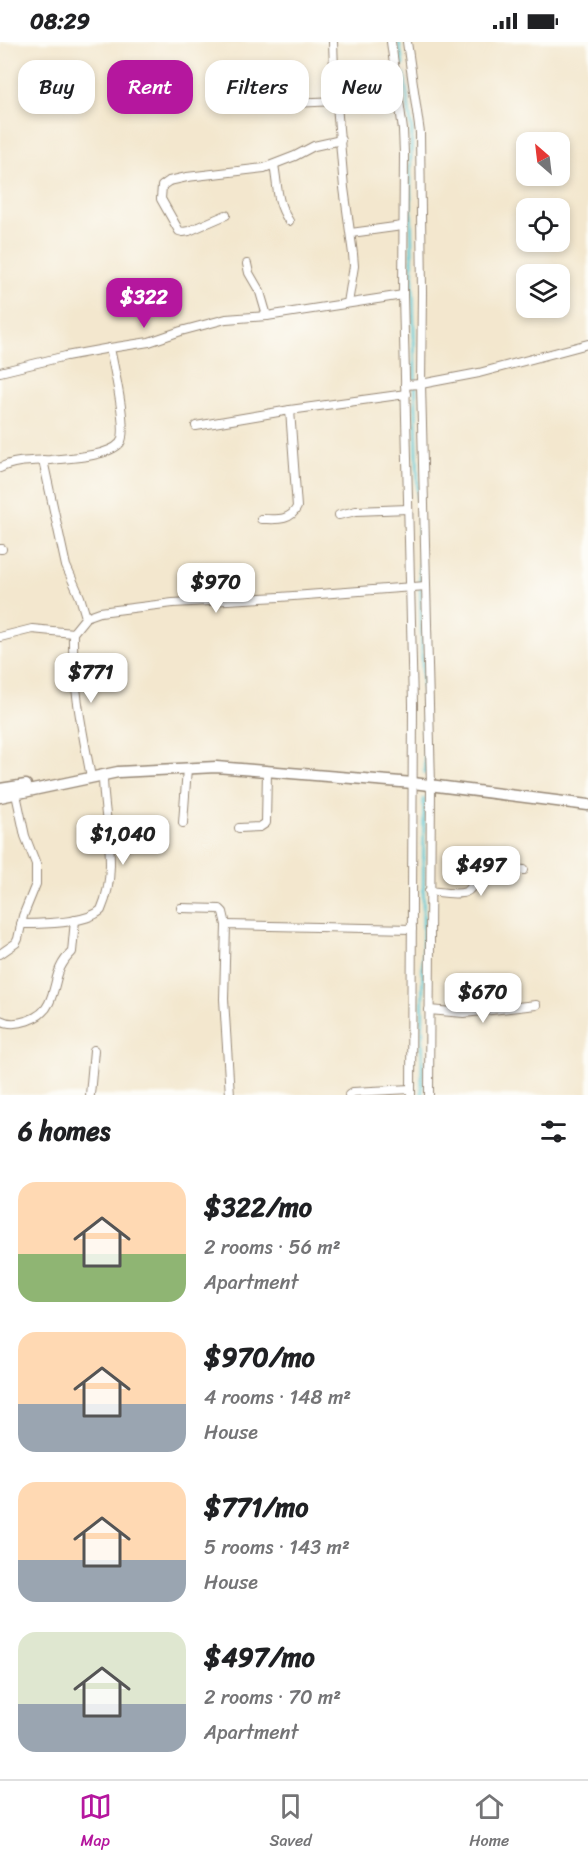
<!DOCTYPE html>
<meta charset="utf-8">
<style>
body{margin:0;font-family:Sriracha,sans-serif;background:#f2f2f2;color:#202124;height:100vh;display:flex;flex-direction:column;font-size:22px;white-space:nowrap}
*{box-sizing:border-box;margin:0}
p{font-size:20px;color:#757577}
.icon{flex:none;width:33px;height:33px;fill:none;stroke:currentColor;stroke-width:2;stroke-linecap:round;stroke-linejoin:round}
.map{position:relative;height:1053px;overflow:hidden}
.sheet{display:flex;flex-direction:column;background:#fff;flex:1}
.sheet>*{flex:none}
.guide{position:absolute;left:18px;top:18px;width:552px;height:54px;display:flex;gap:12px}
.needle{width:39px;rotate:332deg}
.tools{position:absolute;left:516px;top:90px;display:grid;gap:12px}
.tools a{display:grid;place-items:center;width:54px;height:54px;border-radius:12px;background:#fff;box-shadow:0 3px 9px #0003;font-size:30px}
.price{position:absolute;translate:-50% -51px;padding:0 14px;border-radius:12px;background:#fff;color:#222;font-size:20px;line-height:39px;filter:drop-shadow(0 2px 3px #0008)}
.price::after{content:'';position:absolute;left:50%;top:36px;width:18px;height:14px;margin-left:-9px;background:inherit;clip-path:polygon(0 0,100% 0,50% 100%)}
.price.on{background:#b5179e;color:#fff}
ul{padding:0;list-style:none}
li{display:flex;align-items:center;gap:18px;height:150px;padding:0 18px}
li span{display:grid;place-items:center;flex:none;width:168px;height:120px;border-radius:18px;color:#555}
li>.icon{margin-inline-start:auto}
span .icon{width:72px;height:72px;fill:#fffc;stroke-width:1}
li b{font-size:26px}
h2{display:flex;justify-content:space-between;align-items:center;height:72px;padding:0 18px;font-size:26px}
.pill{padding:0 21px;border-radius:18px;background:#fff;box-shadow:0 3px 9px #0003;font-size:21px;line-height:54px}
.pill.on{background:#b5179e;color:#fff}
.status{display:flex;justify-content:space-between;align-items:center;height:42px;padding:0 30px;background:#fff;direction:ltr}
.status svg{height:16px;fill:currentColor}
.menu{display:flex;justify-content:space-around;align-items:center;height:84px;border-top:2px solid #e0e0e0;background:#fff;font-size:16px;color:#757577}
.menu a{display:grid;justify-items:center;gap:3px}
.menu .on{color:#b5179e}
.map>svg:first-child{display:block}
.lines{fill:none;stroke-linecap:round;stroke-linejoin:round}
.stream{stroke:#5ecad7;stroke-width:3}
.minor-casing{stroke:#978876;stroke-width:10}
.tertiary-casing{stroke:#978876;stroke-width:13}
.minor{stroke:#fff;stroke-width:8}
.tertiary{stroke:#fff;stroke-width:10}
</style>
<div class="status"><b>08:29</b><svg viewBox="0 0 49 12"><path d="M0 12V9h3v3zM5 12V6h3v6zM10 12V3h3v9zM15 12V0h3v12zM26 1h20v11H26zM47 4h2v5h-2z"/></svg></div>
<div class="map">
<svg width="588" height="1053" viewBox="0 0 588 1053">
<rect width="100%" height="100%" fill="#fdfcf7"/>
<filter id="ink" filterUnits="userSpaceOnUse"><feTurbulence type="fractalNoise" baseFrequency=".0167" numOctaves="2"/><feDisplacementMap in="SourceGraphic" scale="12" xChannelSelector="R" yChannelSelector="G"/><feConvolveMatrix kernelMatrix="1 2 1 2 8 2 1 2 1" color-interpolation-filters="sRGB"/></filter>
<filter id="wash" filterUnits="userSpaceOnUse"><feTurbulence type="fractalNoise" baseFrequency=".008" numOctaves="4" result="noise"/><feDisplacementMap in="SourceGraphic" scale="24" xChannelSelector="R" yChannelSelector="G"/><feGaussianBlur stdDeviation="1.35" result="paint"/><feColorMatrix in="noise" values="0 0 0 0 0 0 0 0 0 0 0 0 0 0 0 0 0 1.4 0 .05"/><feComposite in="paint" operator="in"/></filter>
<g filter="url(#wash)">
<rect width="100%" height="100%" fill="#f3e7ce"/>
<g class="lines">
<g class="stream">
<path d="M399,0L403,23"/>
<path d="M404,32L412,89L410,131L425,731"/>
<path d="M422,1053L424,757"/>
</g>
</g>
</g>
<g filter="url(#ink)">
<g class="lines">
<g class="minor-casing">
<g id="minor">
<path d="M333,0L334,27L344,146L353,212L354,224L348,261"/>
<path d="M391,0L403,88L404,112L403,253L413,662L411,1053"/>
<path d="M407,0L420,91L422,250L421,342L431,743L429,1053"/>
<path d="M294,32L290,55L293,61L337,59"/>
<path d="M335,37L395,30"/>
<path d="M274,123C278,144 276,160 289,179"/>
<path d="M226,173L189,189L183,190L179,189L161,157L162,144L169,139L187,135L264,126L295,114L314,104L341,98"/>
<path d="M351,191L402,184"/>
<path d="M247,222L249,231L260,250L267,274"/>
<path d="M0,330L66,314L110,306"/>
<path d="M405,343L421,342L479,331L588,302"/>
<path d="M196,384L290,368L406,352"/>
<path d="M43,418L66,524L80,555L86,575"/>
<path d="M0,426C14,418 34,419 50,418C67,416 108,415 120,401C129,389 113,322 110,306L149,300L181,289L226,277L267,274L403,253"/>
<path d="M339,473L356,469L408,467"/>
<path d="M261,477C275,477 290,480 297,465L290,368"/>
<path d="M0,507H2"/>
<path d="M73,591C72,639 82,688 91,735"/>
<path d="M0,595L32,587L73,591L86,575L100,570L173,561L280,555L426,544"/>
<path d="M183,781L187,726"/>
<path d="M239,786L260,785L266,781L267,729"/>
<path d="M429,849C450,851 481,860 471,827L475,823L524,828"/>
<path d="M181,866L220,867L223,870L226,883"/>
<path d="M21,882C41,882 86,882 101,868C120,825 103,778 103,733"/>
<path d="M0,912L16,901L18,897L23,874L36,842V822L25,794L16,752"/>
<path d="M429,968L464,971L536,963"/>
<path d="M0,978C15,986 42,977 49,961C58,942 54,927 72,910L75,878"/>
<path d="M90,1053L94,1008"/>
<path d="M230,1053L224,957L226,883L412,887"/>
<path d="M349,1053L353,1050L411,1047"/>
</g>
</g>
<g class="tertiary-casing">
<g id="tertiary">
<path d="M0,747L26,743"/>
<path d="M0,755L118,730L216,725L413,741L588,763"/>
</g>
</g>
<use href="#minor" class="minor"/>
<use href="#tertiary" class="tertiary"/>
</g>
</g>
</svg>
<div class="tools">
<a><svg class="needle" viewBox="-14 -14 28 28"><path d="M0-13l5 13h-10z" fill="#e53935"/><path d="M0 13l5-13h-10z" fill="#757577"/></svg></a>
<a><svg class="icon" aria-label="locate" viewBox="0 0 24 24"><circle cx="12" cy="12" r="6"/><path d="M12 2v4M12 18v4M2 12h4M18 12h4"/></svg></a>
<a><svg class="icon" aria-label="layers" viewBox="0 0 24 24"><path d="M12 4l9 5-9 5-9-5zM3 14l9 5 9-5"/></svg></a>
</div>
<b class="price on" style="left:144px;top:287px">$322</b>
<b class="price" style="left:216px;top:572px">$970</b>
<b class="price" style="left:91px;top:662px">$771</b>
<b class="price" style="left:123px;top:824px">$1,040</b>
<b class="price" style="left:481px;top:855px">$497</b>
<b class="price" style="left:483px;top:982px">$670</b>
<div class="guide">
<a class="pill">Buy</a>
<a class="pill on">Rent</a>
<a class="pill">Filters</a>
<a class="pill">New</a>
</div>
</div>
<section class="sheet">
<h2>6 homes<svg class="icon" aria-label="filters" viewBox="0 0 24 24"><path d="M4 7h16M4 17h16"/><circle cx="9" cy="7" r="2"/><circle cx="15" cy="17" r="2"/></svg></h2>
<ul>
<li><span style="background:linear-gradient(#ffd9b3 60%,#8fb573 0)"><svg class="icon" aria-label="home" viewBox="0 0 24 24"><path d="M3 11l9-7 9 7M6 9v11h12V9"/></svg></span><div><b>$322/mo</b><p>2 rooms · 56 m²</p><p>Apartment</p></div></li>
<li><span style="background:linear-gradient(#ffd9b3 60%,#9aa5b1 0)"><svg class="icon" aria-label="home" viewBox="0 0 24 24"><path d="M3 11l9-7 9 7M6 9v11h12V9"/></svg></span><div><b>$970/mo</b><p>4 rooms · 148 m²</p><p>House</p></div></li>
<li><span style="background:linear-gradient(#ffd9b3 65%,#9aa5b1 0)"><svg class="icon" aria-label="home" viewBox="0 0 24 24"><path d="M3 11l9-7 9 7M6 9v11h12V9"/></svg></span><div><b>$771/mo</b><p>5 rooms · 143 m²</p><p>House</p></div></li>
<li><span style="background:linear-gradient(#dfe7d0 60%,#9aa5b1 0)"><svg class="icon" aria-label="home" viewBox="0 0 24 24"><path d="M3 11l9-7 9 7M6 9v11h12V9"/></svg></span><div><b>$497/mo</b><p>2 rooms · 70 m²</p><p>Apartment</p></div></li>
</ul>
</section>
<nav class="menu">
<a class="on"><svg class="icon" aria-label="map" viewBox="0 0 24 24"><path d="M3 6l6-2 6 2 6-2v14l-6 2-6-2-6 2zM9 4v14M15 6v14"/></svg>Map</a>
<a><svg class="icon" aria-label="saved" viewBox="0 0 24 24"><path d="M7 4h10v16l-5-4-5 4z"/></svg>Saved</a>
<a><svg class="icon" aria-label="home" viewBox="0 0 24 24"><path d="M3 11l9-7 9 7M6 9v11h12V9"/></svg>Home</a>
</nav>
